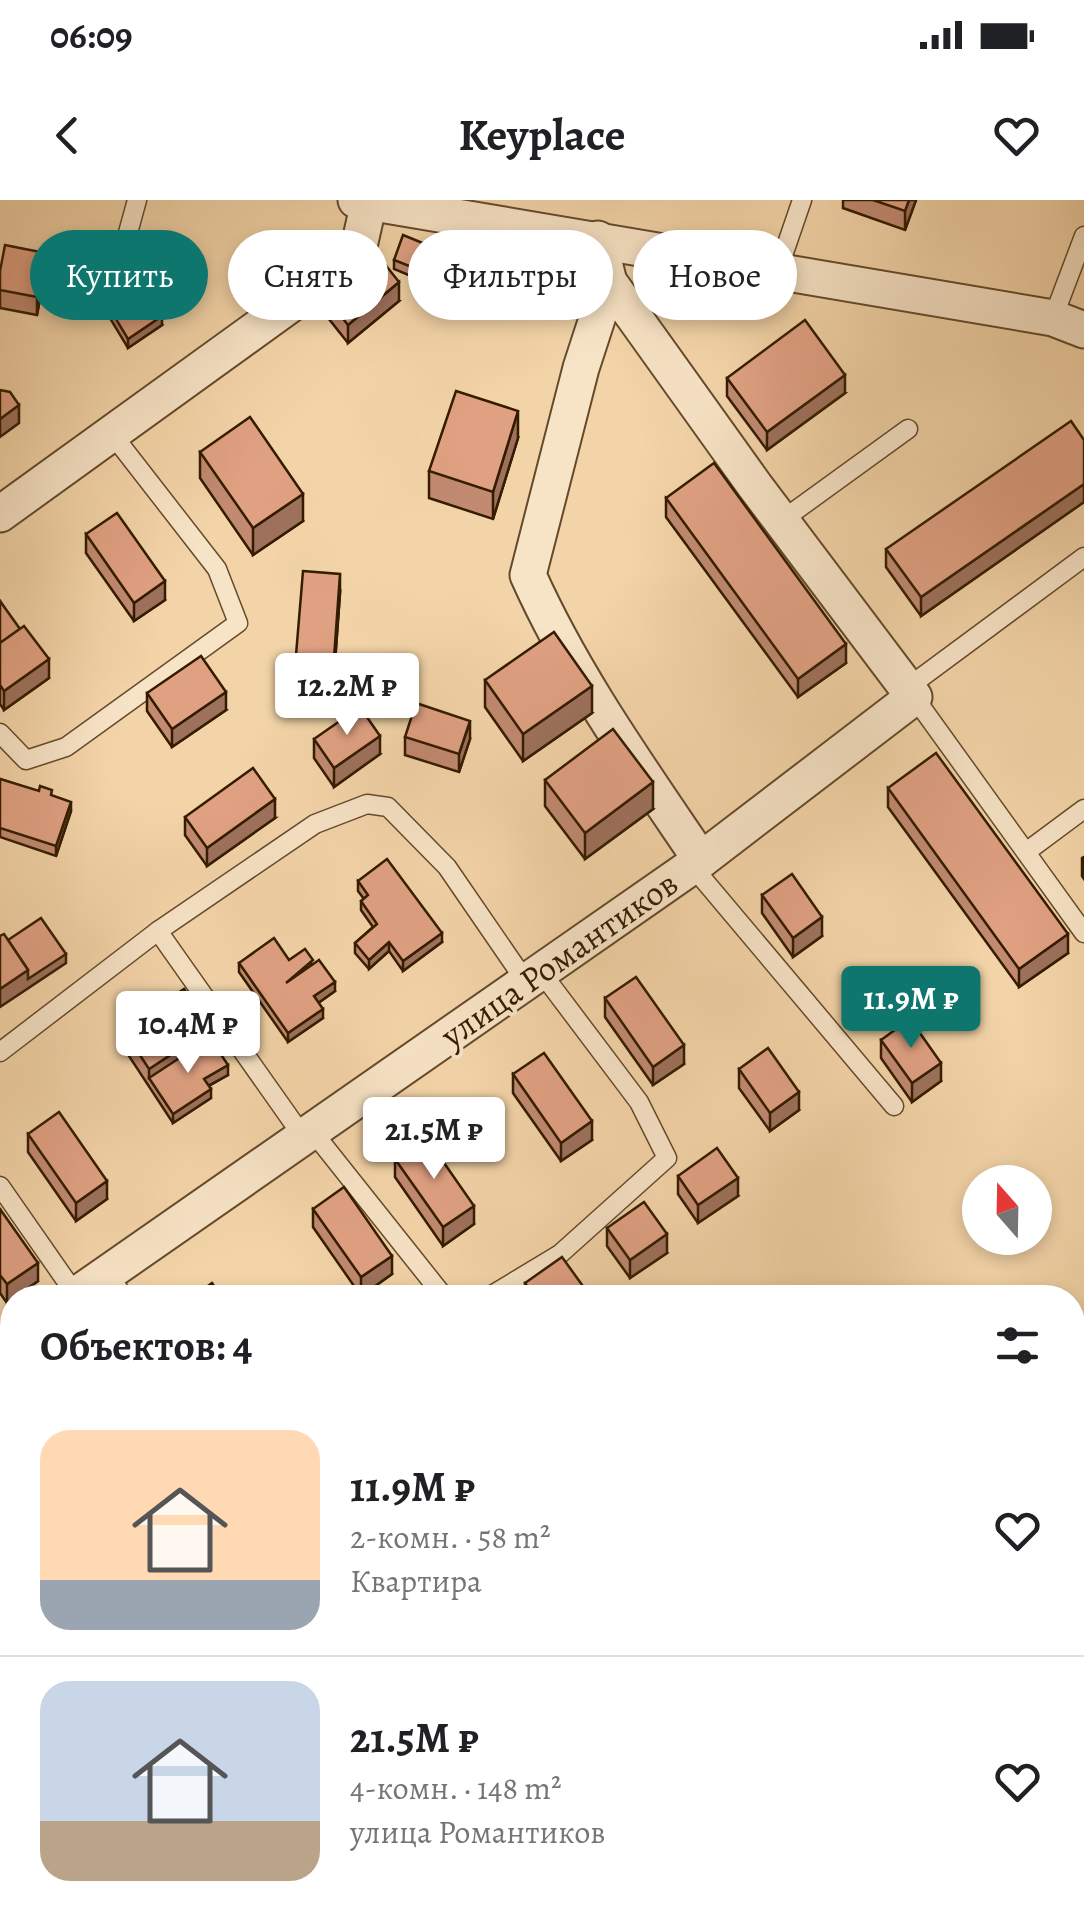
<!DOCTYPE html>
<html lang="ru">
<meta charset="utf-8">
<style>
body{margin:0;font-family:Alegreya,serif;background:#f6f6f6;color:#202124;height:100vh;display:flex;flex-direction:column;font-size:38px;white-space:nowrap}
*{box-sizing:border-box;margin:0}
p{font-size:32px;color:#757577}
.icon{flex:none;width:55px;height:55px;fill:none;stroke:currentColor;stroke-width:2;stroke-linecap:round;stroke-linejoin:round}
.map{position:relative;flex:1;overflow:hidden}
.panel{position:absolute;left:0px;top:1085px;width:1085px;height:642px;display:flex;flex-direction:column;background:#fff;border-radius:40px 40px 0 0;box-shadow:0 5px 15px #0003}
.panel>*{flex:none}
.hud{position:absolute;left:30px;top:30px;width:1025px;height:90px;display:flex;gap:20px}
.needle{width:65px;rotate:340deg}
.buttons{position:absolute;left:962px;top:965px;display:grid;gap:20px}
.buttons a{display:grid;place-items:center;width:90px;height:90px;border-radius:50%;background:#fff;box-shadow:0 5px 15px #0003;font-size:50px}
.price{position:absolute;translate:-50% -85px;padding:0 22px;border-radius:10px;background:#fff;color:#222;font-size:32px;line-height:65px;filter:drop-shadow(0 2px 5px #0008)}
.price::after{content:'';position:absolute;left:50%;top:60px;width:30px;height:22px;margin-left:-15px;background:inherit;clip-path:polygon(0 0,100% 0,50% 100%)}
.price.on{background:#0f766e;color:#fff}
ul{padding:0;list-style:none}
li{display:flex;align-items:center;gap:30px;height:250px;padding:0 40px}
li+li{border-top:2px solid #e0e0e0}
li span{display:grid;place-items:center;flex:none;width:280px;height:200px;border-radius:30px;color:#555}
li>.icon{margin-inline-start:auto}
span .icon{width:120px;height:120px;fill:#fffc;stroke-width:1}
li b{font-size:42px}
h2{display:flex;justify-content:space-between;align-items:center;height:120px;padding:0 40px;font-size:42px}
.tag{padding:0 35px;border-radius:45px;background:#fff;box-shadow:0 5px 15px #0003;font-size:35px;line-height:90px}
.tag.on{background:#0f766e;color:#fff}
.status{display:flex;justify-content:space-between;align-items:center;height:70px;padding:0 50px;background:#fff;direction:ltr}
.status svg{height:28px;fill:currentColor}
header{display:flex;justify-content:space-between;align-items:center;height:130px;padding:0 40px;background:#fff;font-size:45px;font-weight:700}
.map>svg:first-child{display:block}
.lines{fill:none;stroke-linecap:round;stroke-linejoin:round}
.lane-casing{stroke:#644a2a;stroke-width:21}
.street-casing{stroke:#644a2a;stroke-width:39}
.primary-casing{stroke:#341c00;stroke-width:56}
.lane{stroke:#f7e3c6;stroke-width:18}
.street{stroke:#f7e3c6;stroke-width:35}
.primary{stroke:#eaba74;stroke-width:52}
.wall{fill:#c18a71;stroke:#341c00;stroke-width:2.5}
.shaded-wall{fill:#9d715c;stroke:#341c00;stroke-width:2.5}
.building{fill:#e0a183;stroke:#341c00;stroke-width:2.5}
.labels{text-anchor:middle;stroke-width:8;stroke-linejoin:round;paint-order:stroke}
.street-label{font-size:35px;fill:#341c00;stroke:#f7e3c6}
</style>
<div class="status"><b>06:09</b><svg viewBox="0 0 49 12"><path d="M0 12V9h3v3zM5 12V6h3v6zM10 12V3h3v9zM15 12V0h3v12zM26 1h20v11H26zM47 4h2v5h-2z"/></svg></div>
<header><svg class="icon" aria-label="back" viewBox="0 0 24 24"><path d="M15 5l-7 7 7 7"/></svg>Keyplace<svg class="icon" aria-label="heart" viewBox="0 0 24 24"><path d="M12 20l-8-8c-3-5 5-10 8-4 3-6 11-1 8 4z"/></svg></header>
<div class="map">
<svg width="1084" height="1727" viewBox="0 0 1084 1727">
<rect width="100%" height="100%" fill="#f3d4a8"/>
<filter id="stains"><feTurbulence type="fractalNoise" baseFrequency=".002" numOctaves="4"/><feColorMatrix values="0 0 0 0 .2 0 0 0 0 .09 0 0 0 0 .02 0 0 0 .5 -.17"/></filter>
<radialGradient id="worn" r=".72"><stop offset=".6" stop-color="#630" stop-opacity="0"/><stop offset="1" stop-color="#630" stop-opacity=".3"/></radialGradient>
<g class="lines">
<g class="lane-casing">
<g id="lane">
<path d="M126,40L137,0"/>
<path d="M778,70L802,0"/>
<path d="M1053,118L1084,36"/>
<path d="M781,321L908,229"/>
<path d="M907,488L1084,357"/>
<path d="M914,497L1084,733"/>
<path d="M0,533L26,560L66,547L238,423L217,369L112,234"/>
<path d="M1026,652L1084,609"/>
<path d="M692,666L894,906"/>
<path d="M158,731L315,624L367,604L388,607L447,667L526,782"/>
<path d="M0,852L158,731L304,938"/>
<path d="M313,932L445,1098"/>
<path d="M0,986L76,1095"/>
<path d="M107,1074L125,1098"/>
<path d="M487,1098L560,1054L667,958L639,902L541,772"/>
<path d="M1072,1336L1084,1328"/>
<path d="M0,1373L12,1391"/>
<path d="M518,1715L519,1727"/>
<path d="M649,1715L656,1727"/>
<path d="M765,1715L772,1727"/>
</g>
</g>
<g class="street-casing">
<g id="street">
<path d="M356,0L1053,118L1084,130"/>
<path d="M609,82L581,168L528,375C573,476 639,568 701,660"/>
<path d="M0,314L302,96L360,42L369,2"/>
<path d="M72,1098L701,660L914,497L755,286L609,82L598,39"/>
<path d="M0,1147L12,1139"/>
</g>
</g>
<g class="primary-casing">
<g id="primary">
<path d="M1072,1204L1084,1196"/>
<path d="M312,1727L329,1715"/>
</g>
</g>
<use href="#lane" class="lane"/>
<use href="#street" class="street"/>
<use href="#primary" class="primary"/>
</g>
<g class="wall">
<path d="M843,0H916L905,30L843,8Z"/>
<path d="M394,60L452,64L442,89L394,69Z"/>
<path d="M0,71H45L37,115L0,108Z"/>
<path d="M321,91L399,101L348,143L321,109Z"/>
<path d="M105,101L162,125L128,148L105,110Z"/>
<path d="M727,178L845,193L767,250L727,196Z"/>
<path d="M518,238L493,319L429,298V271Z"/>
<path d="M1084,240V302L921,416L886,367V349Z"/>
<path d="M200,252L303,321L253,355L200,278Z"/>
<path d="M666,298L846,463L798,497L666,317Z"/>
<path d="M86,334L165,400L134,421L86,353Z"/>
<path d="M340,393L334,476L296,473V455Z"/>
<path d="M0,401L49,478L4,510L0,504Z"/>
<path d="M485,480L592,513L523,561L485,507Z"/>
<path d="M147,493L226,510L172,547L147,511Z"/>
<path d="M405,537L470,539L459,572L405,555Z"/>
<path d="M314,539L380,554L334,587L314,558Z"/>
<path d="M0,579L52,596L71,611L56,656L0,637Z"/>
<path d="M545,580L653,609L585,659L545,606Z"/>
<path d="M888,588L1068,753L1019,787L888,607Z"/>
<path d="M185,617L275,618L207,666L185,635Z"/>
<path d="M1084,657V679L1082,676V658Z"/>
<path d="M358,681L442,742L403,771L389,751L369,769L355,753V743L373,727L361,710V701L364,699L358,691Z"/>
<path d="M762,695L822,736L793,757L762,713Z"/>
<path d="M289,760L313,764L335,791L318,803L323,818L288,842L239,772V763Z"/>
<path d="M605,798L684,864L653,885L605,817Z"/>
<path d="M123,829L210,838L228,875L209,886L211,898L173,923L123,847Z"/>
<path d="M881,840L941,881L912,902L881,858Z"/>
<path d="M739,869L799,910L770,931L739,888Z"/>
<path d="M513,874L592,940L561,961L513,893Z"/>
<path d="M28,934L107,999L76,1021L28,952Z"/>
<path d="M395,959L474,1024L443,1046L395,977Z"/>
<path d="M678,976L738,996L698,1023L678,994Z"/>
<path d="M0,1009L38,1081L7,1103L0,1093Z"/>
<path d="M313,1009L392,1074L361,1096L313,1027Z"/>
<path d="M607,1028L667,1053L630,1078L607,1046Z"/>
<path d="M525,1083L585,1098H525Z"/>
<path d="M1084,1337V1433L1072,1416V1345Z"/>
<path d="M12,1462V1524L0,1506V1471Z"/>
<path d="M678,1715H714L720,1727H684Z"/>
<path d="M811,1715H838L819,1727Z"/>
</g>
<g class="shaded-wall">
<path d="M909,0H916L905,30V11Z"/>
<path d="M45,53V71L37,115V97Z"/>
<path d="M452,55V64L442,89V79Z"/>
<path d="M399,82V101L348,143V125Z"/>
<path d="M162,116V125L128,148V139Z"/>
<path d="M845,175V193L767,250V232Z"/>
<path d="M19,205V223L0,237V219Z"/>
<path d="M518,211V238L493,319V292Z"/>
<path d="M1084,284V302L921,416V397Z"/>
<path d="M303,294V321L253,355V328Z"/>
<path d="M340,374V393L334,476V458Z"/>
<path d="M165,381V400L134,421V403Z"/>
<path d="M846,444V463L798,497V479Z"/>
<path d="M49,459V478L4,510V491Z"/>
<path d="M592,486V513L523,561V534Z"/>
<path d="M226,492V510L172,547V529Z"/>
<path d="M470,521V539L459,572V554Z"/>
<path d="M380,536V554L334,587V568Z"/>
<path d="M653,582V609L585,659V633Z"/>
<path d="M275,599V618L207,666V648Z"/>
<path d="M71,602V611L56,656V646Z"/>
<path d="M822,717V736L793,757V738Z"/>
<path d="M442,733V742L403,771V761Z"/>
<path d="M1068,734V753L1019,787V769Z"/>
<path d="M389,742V751L369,769V760Z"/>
<path d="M66,754V763L0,807V789L28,770Z"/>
<path d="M335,782V791L314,806V796Z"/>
<path d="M323,809V818L288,842V833Z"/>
<path d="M210,829V848L149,878V869Z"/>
<path d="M684,845V864L653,885V867Z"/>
<path d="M941,863V881L912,902V883Z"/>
<path d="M228,865V875L204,888V879Z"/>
<path d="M211,889V898L173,923V914Z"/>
<path d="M799,892V910L770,931V913Z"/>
<path d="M592,921V940L561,961V943Z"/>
<path d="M738,978V996L698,1023V1005Z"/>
<path d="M107,981V999L76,1021V1003Z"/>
<path d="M474,1006V1024L443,1046V1027Z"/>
<path d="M667,1034V1053L630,1078V1060Z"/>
<path d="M392,1056V1074L361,1096V1077Z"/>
<path d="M38,1063V1081L7,1103V1084Z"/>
<path d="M585,1089V1098H573Z"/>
<path d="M12,1264V1283L0,1292V1273Z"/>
<path d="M819,1715H838L819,1727Z"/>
</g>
<g class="building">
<path d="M873,0H909L905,11Z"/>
<path d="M403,35L452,55L442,79L394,60Z"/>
<path d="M5,45L45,53L37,97L0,90V71Z"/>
<path d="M372,48L399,82L348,125L321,91Z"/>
<path d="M137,80L162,116L128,139L105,101Z"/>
<path d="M805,120L845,175L767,232L727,178Z"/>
<path d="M0,190L10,192L19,205L0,219Z"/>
<path d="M456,191L518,211L493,292L429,271Z"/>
<path d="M250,217L303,294L253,328L200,252Z"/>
<path d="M1071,221L1084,240V284L921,397L886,349Z"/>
<path d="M714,263L846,444L798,479L666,298Z"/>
<path d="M117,313L165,381L134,403L86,334Z"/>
<path d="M303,371L340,374L334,458L296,455Z"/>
<path d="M0,401L20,429L0,443Z"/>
<path d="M24,426L49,459L4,491L0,485V443Z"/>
<path d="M554,432L592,486L523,534L485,480Z"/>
<path d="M201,456L226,492L172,529L147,493Z"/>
<path d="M416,503L470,521L459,554L405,537Z"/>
<path d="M360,507L380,536L334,568L314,539Z"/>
<path d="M613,529L653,582L585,633L545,580Z"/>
<path d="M936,553L1068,734L1019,769L888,588Z"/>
<path d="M253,568L275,599L207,648L185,617Z"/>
<path d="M0,579L39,591L40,586L52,590L51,595L71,602L56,646L0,628Z"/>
<path d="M387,659L442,733L403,761L389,742L369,760L355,743L377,724L361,701L368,695L358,681Z"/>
<path d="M792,674L822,717L793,738L762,695Z"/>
<path d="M41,718L66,754L28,779V770L8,740Z"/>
<path d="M4,734L28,770L0,789V736Z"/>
<path d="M274,738L289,760L305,749L313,760L286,783L319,760L335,782L314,796L323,809L288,833L239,763Z"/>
<path d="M636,777L684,845L653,867L605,798Z"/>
<path d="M184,789L210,829L149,869L123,829Z"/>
<path d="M910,819L941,863L912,883L881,840Z"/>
<path d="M210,838L228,865L204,879L211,889L173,914L149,878Z"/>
<path d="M768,848L799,892L770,913L739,869Z"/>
<path d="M544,853L592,921L561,943L513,874Z"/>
<path d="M59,912L107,981L76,1003L28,934Z"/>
<path d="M426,937L474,1006L443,1027L395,959Z"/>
<path d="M717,948L738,978L698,1005L678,976Z"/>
<path d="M344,987L392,1056L361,1077L313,1009Z"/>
<path d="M644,1002L667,1034L630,1060L607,1028Z"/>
<path d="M0,1009L38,1063L7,1084L0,1075Z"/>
<path d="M562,1057L585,1089L573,1098H535L525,1083Z"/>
<path d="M212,1083L222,1098H191Z"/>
<path d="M6,1195L12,1204V1264L0,1273V1199Z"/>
<path d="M1084,1337V1398L1072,1382V1345Z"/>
<path d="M12,1462V1505L0,1488V1471Z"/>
<path d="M688,1715H714L720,1727H694Z"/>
</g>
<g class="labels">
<g class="street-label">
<text transform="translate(559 759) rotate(-35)" y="12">улица Романтиков</text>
</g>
</g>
<rect width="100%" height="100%" filter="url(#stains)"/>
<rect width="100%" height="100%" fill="url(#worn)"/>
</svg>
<div class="buttons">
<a><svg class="needle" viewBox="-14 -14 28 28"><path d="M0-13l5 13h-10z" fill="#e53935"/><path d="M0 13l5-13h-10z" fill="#757577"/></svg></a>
</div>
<b class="price" style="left:347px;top:538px">12.2M ₽</b>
<b class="price on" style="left:911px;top:851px">11.9M ₽</b>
<b class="price" style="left:188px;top:876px">10.4M ₽</b>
<b class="price" style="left:434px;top:982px">21.5M ₽</b>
<div class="hud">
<a class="tag on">Купить</a>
<a class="tag">Снять</a>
<a class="tag">Фильтры</a>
<a class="tag">Новое</a>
</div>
<section class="panel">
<h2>Объектов: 4<svg class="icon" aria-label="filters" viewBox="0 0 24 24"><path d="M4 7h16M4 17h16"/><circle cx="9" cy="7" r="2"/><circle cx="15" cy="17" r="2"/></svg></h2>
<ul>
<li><span style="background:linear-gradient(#ffd9b3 75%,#9aa5b1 0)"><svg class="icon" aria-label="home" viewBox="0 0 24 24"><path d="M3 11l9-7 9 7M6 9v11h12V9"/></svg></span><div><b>11.9M ₽</b><p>2-комн. · 58 m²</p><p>Квартира</p></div><svg class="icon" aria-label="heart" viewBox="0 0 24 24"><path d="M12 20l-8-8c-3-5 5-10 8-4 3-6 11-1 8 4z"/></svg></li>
<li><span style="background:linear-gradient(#c9d6e8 70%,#b9a48a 0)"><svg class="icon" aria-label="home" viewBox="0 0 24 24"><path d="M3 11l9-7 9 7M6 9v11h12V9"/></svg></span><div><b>21.5M ₽</b><p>4-комн. · 148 m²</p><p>улица Романтиков</p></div><svg class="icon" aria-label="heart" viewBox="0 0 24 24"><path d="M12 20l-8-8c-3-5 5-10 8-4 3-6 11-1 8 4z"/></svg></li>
</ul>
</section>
</div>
